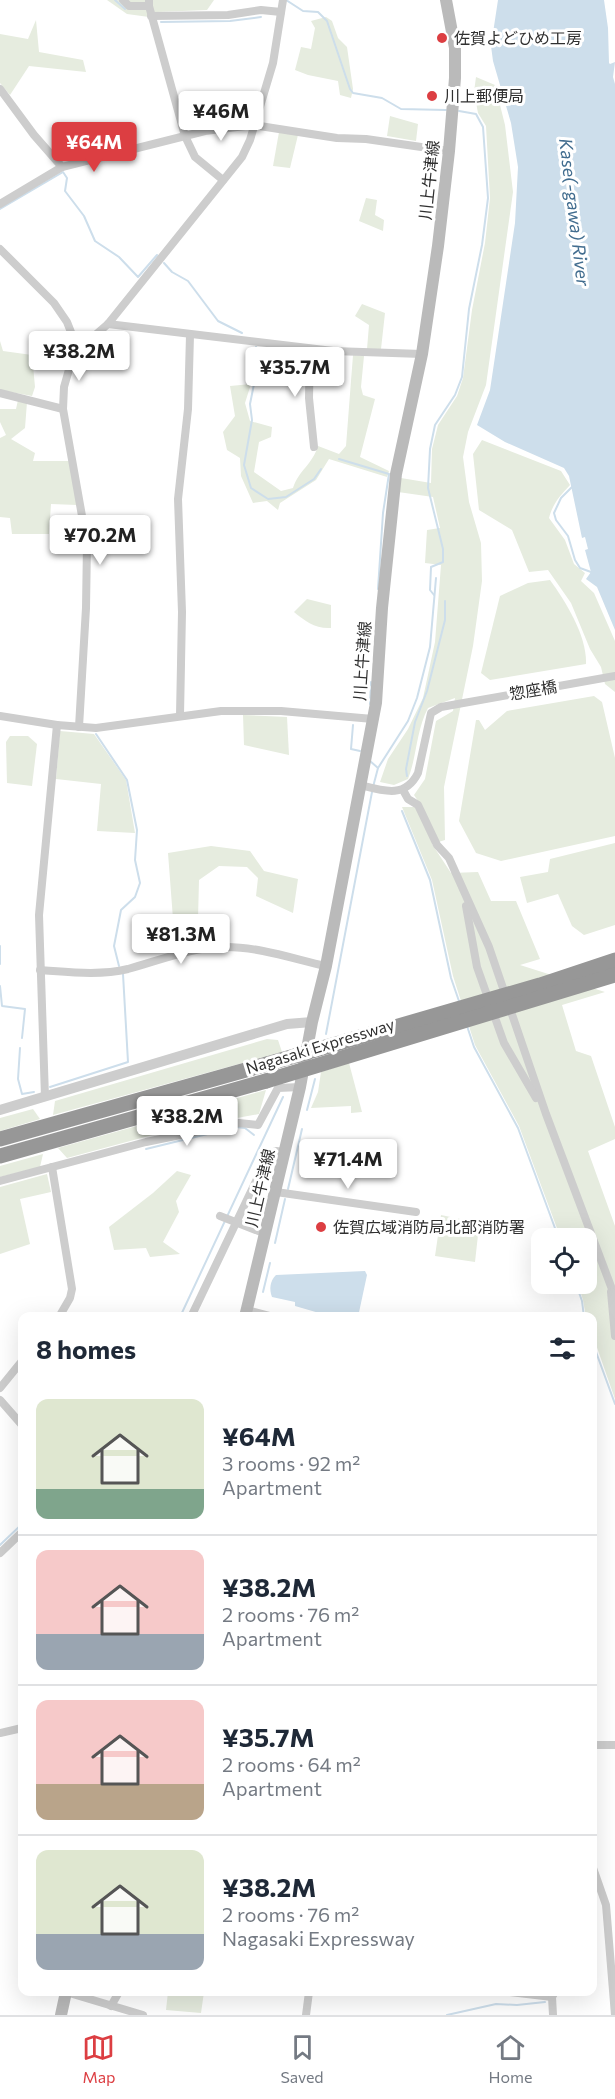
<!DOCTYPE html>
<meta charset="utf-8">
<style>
body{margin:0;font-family:Commissioner,"Noto Sans JP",sans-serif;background:#f6f6f7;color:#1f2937;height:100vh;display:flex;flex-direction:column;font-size:22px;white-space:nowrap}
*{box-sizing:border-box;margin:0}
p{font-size:20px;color:#747a83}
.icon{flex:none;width:33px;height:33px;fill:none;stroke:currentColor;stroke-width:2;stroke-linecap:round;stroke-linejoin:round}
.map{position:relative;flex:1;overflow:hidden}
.side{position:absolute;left:18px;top:1312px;width:579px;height:684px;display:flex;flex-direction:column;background:#fff;border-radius:12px;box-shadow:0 6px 24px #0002}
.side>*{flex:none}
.buttons{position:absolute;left:531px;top:1228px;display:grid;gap:12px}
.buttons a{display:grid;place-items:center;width:66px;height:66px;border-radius:12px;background:#fff;box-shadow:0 6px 24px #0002;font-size:30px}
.price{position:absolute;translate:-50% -51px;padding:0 14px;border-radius:6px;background:#fff;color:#222;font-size:20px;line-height:39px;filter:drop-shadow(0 2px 3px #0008)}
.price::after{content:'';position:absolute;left:50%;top:36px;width:18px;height:14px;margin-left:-9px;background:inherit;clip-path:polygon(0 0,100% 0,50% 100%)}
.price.selected{background:#dc3e42;color:#fff}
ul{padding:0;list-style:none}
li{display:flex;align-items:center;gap:18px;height:150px;padding:0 18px}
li+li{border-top:2px solid #e0e1e3}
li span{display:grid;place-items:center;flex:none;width:168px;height:120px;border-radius:12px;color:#555}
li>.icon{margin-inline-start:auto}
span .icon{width:72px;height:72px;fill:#fffc;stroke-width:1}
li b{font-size:26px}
h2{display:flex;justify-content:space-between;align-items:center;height:72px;padding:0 18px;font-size:26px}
.dock{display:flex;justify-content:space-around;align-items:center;height:84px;border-top:2px solid #e0e1e3;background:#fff;font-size:16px;color:#747a83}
.dock a{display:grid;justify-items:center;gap:3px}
.dock .selected{color:#dc3e42}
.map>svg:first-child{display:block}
.green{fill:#e6ecdf}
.water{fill:#cddeeb}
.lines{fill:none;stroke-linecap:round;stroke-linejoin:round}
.stream{stroke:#cddeeb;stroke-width:2}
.minor{stroke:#cdcdcd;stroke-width:8}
.tertiary{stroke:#cdcdcd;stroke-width:10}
.secondary{stroke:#bababa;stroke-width:12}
.motorway{stroke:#979797;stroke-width:15}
.motorway-bridge{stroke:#979797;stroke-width:15}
.poi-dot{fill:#dc3e42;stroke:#fff;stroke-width:2}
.labels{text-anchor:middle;stroke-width:6;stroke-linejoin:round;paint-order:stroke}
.poi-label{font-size:16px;fill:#303030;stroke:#fff;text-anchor:start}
.street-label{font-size:16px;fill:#303030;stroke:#fff}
.water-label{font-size:18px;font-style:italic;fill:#426d8f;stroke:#fff}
</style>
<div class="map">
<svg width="615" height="2015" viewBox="0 0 615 2015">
<rect width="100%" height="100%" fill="#fff"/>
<g class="green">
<path d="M107,0H214L207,10L157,12L149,17L127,14Z"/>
<path d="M326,17L332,21L338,38L347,47L353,89L351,98L340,95L338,81L308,75L295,70L301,47L311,49L315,28L311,21Z"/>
<path d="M36,20L39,52L83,60L86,72L29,66L10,95L0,83V34L28,39Z"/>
<path d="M476,77L495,85L505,125L513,192L486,385L468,432L463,457L469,502L481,543L482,581L473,646L444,787L445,840L432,844L451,873L478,872L491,901H516L540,959L520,965L605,992L562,1005L576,1051L591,1056L615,1127V1139L588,1151L615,1226V1399L593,1336L592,1317H586L583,1300L578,1284H586V1239H561L519,1126L475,1045L453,976L432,880L402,807H422L414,795L425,779L436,721L453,711L455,698L428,708C416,731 417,756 408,779L394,785L380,782L388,759L408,729L423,698L435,642L441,565L425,563L427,530L440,528L433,497L398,492L401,478L431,483L432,449L438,425L457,396L463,378L472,310L485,243L490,198L486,126L478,113L474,92Z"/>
<path d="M390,116L418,124L416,141L387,136Z"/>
<path d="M279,132L298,135L290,168L273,166Z"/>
<path d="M366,198L377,200L375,215L384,220L383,231L359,221Z"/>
<path d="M362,304L385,313L381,349H367L369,325L355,316Z"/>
<path d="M0,341L3,351L32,355L35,387L32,396L0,390Z"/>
<path d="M353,355L364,356L361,387L363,395L375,399L360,457L389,471L387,477L329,459L316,480L280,503L278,510L267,501L253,503L241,476L240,458L227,450L223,432L235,416L230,386L251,384L245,403L250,421L272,427L271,437L259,442L254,472L281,491L293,488C299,470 312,465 318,446L339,454L346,446Z"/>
<path d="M18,400L27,402L25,428L11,439L35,453L33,461H69L77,505L51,504L49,534H12L10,518L0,517V438L6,435L0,422V409H16Z"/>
<path d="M482,440L561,471L570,485C560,496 553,503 549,518L565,540L574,564L585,573L581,581L594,593L615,641V692L605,684L601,667L590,649L571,603L548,570L529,572L512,530L479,510L473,454Z"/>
<path d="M550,580C566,602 587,636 586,664L490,680L481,673L500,596L528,583Z"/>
<path d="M307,599L331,605V628C315,629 305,621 294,612Z"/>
<path d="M594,696L602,702L615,758V836L501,861L476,853L459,821L476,720H479L485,730L507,711Z"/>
<path d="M243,715L287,717L289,755L244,745Z"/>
<path d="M60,731L94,734L126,780L135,833L97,831L101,784L56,779Z"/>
<path d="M10,736H28L37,744L32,786L7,783L6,742Z"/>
<path d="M615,843V925L584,935L572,926L558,894L527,903L520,877L548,872L550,859Z"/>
<path d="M211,846L250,851L264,871L298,879L293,913L256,896L258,878L247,867L219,866L199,880L198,919H173L168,853Z"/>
<path d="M267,1039L278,1040L282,1052L53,1115L55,1101Z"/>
<path d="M349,1063L362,1112L351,1113V1106L311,1108L318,1092L321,1072Z"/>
<path d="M266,1090L259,1114L171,1130L67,1158L58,1148Z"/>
<path d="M33,1109L40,1119L0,1131V1118Z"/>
<path d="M43,1154L40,1167L0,1177V1166Z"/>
<path d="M177,1171L191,1175L176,1201L179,1212L163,1242L180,1254L150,1257L146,1248L114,1250L109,1227L153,1193Z"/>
<path d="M47,1174L51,1192L20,1199L30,1244L0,1254V1187Z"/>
<path d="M441,1215L470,1221L468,1233L478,1235L475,1262L435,1256Z"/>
<path d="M168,1992H204L201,2013L166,2010Z"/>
</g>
<g class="water">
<path d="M498,0H604L608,28L609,63L610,64L615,62L613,77L615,84V630L597,587L586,579L591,572L585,550L588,549L585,537L582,538L569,476L564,468L505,442L477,425L490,390L515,223L518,167L511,123L493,61L491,46Z"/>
<path d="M365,1271L367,1275L358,1317H333L295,1306V1302L272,1297C269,1289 270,1281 276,1275Z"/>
</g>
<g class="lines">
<g class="stream">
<path d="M115,0L125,9"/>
<path d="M286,0L303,11L318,12L327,21L350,89L353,93L382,98L401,109L446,110"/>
<path d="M161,22L230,21L261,17"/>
<path d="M0,209L63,172L67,178L65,191L84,216L95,241L119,257L138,277L157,255"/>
<path d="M164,263L172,272L188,281L218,321L242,333"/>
<path d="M256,347L253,364L254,384L250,404L252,420L244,465L251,488L268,499L286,497L314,479L321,469"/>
<path d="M339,459L389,474L383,513L378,589"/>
<path d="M572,487L561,498L554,513L556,520L568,536L575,560L580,568L591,572"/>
<path d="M434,595L430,590L431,567L443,562V549L428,488L430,449L435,425L455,395L462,377L469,309L482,245L488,198L483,127L476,114L459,111"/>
<path d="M370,704L371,682"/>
<path d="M353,725L351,749L360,751"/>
<path d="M96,734L127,780L137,830L135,860L140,883L135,897L121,910L114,946L119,966"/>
<path d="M370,761L378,768"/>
<path d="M407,776L406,769L415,722L427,691L445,620V601"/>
<path d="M373,787L378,768L408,721L417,698L430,647L436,578"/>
<path d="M402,811L430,880L451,978L460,1004"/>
<path d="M0,946V964"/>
<path d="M0,986L2,1006L25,1009L22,1038"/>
<path d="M467,1026L474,1047L518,1128L559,1239"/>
<path d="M326,1034L372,792"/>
<path d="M20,1048L18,1079L22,1094L34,1092"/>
<path d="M50,1087L128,1062L123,974"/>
<path d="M307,1110L315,1079"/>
<path d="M236,1127L245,1128L254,1135"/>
<path d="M146,1149L228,1129"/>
<path d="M288,1189L302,1129"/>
<path d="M275,1243L285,1199"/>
<path d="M576,1284L582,1301L584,1317"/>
<path d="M263,1292L270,1263"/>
<path d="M180,1317L283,1097"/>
<path d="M592,1341L615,1404"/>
<path d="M0,1545L22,1524"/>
<path d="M447,2015L496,2004L517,2005L545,2002"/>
</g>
<g class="minor">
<path d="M123,0L129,6H149V0"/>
<path d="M149,6L185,136L195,157L223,180"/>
<path d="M151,16L228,15L261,10L281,12"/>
<path d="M0,89L34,135L62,167"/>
<path d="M0,204L62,167L205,131L253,125L337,138L366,139L449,151"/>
<path d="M0,249L54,303L67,322L78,350"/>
<path d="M108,324L333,351L422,354"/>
<path d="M310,349L309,398L314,447"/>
<path d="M0,393L63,409"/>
<path d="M180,715L182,612L178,499L188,409L190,335"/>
<path d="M0,716L57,725L96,728L221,711H281L373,719"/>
<path d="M79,727L86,608L87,544L63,409L64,387L70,366L78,350L108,324L242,157L250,140L273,63L283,0"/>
<path d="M360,785C383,791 405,799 418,773L431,713L441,707L615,676"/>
<path d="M403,790L408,799L418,805L437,845L449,858L489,947L546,1114L615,1297"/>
<path d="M466,906L477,967L504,1043L536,1098"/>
<path d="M40,970C69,972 99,976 128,969C161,960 191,947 226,947C260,947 294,959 326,966"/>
<path d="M45,1097L39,915L57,725"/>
<path d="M52,1167L72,1289L70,1298L59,1317"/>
<path d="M0,1181L146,1142L239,1123L258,1125L278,1088L300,1087"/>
<path d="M276,1192L416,1212"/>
<path d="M220,1216L266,1234"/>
<path d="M611,1292L615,1336"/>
<path d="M247,1310L274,1317"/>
<path d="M191,1317L268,1156L276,1151L285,1152"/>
<path d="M0,1388L22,1361"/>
<path d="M0,1400L22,1425"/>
<path d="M0,1553L22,1532"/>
<path d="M0,1733L22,1728"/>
<path d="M592,1745H615"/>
<path d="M592,1865L606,1905L615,2015"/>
<path d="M66,1992L143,2015"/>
<path d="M510,1992L552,1997"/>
<path d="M111,2006L119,1992"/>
<path d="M306,2015L309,1992"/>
<path d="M553,2015L552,1997L555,1992"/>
</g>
<path class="tertiary" d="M0,1110L287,1024L312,1022"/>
<g class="secondary">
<path d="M245,1317L300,1087L312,1022L326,966L376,703L382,608L396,474L422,354L438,246L449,151L455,78V48L446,0"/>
<path d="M61,2015L66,1992"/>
</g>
<g class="motorway">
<path d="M0,1139L267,1064"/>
<path d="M0,1156L266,1081"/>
</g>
<g class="motorway-bridge">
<path d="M267,1064L540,985L615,960"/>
<path d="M266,1081L615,975"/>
</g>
</g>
<g class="poi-dot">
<circle cx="442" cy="38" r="6"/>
<circle cx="432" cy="96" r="6"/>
<circle cx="321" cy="1227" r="6"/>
</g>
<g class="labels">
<g class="poi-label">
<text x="454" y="44">佐賀よどひめ工房</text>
<text x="444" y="102">川上郵便局</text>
<text x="333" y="1233">佐賀広域消防局北部消防署</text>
</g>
<g class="street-label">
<text transform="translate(429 180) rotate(-84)" y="6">川上牛津線</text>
<text transform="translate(362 661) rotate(-86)" y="6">川上牛津線</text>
<text transform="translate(533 690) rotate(-10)" y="6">惣座橋</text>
<text transform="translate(320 1046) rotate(-17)" y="6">Nagasaki Expressway</text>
<text transform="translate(260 1188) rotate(-77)" y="6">川上牛津線</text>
</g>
<g class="water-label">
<text transform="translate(574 212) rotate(83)" y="6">Kase(-gawa) River</text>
</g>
</g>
</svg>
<div class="buttons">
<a><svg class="icon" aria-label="locate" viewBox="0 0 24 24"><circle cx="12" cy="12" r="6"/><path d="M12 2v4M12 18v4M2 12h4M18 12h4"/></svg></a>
</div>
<b class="price" style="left:221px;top:142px">¥46M</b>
<b class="price selected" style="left:94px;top:173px">¥64M</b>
<b class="price" style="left:79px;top:382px">¥38.2M</b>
<b class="price" style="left:295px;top:398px">¥35.7M</b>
<b class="price" style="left:100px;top:566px">¥70.2M</b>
<b class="price" style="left:181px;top:965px">¥81.3M</b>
<b class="price" style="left:187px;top:1147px">¥38.2M</b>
<b class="price" style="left:348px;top:1190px">¥71.4M</b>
<section class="side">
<h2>8 homes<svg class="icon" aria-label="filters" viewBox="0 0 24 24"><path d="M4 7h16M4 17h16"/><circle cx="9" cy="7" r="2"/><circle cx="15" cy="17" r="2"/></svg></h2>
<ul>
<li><span style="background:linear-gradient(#dfe7d0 75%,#7fa58c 0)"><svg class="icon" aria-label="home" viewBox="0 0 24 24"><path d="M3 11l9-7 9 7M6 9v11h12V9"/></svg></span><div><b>¥64M</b><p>3 rooms · 92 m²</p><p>Apartment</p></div></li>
<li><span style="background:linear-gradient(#f6c9c9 70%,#9aa5b1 0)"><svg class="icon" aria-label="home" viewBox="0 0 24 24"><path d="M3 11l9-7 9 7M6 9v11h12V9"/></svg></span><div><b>¥38.2M</b><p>2 rooms · 76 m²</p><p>Apartment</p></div></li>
<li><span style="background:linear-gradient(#f6c9c9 70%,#b9a48a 0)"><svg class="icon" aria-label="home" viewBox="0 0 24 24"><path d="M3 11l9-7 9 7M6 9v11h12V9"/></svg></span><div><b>¥35.7M</b><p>2 rooms · 64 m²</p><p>Apartment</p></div></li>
<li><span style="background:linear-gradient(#dfe7d0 70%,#9aa5b1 0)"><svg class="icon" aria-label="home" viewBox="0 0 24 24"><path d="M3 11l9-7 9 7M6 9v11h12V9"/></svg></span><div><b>¥38.2M</b><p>2 rooms · 76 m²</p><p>Nagasaki Expressway</p></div></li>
</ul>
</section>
</div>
<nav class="dock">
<a class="selected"><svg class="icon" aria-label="map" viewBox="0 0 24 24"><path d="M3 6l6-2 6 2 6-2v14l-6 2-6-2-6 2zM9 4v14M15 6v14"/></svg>Map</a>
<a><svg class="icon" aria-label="saved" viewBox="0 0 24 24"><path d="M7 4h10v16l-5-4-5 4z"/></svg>Saved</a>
<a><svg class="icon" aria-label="home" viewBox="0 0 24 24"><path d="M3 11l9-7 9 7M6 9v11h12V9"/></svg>Home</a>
</nav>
